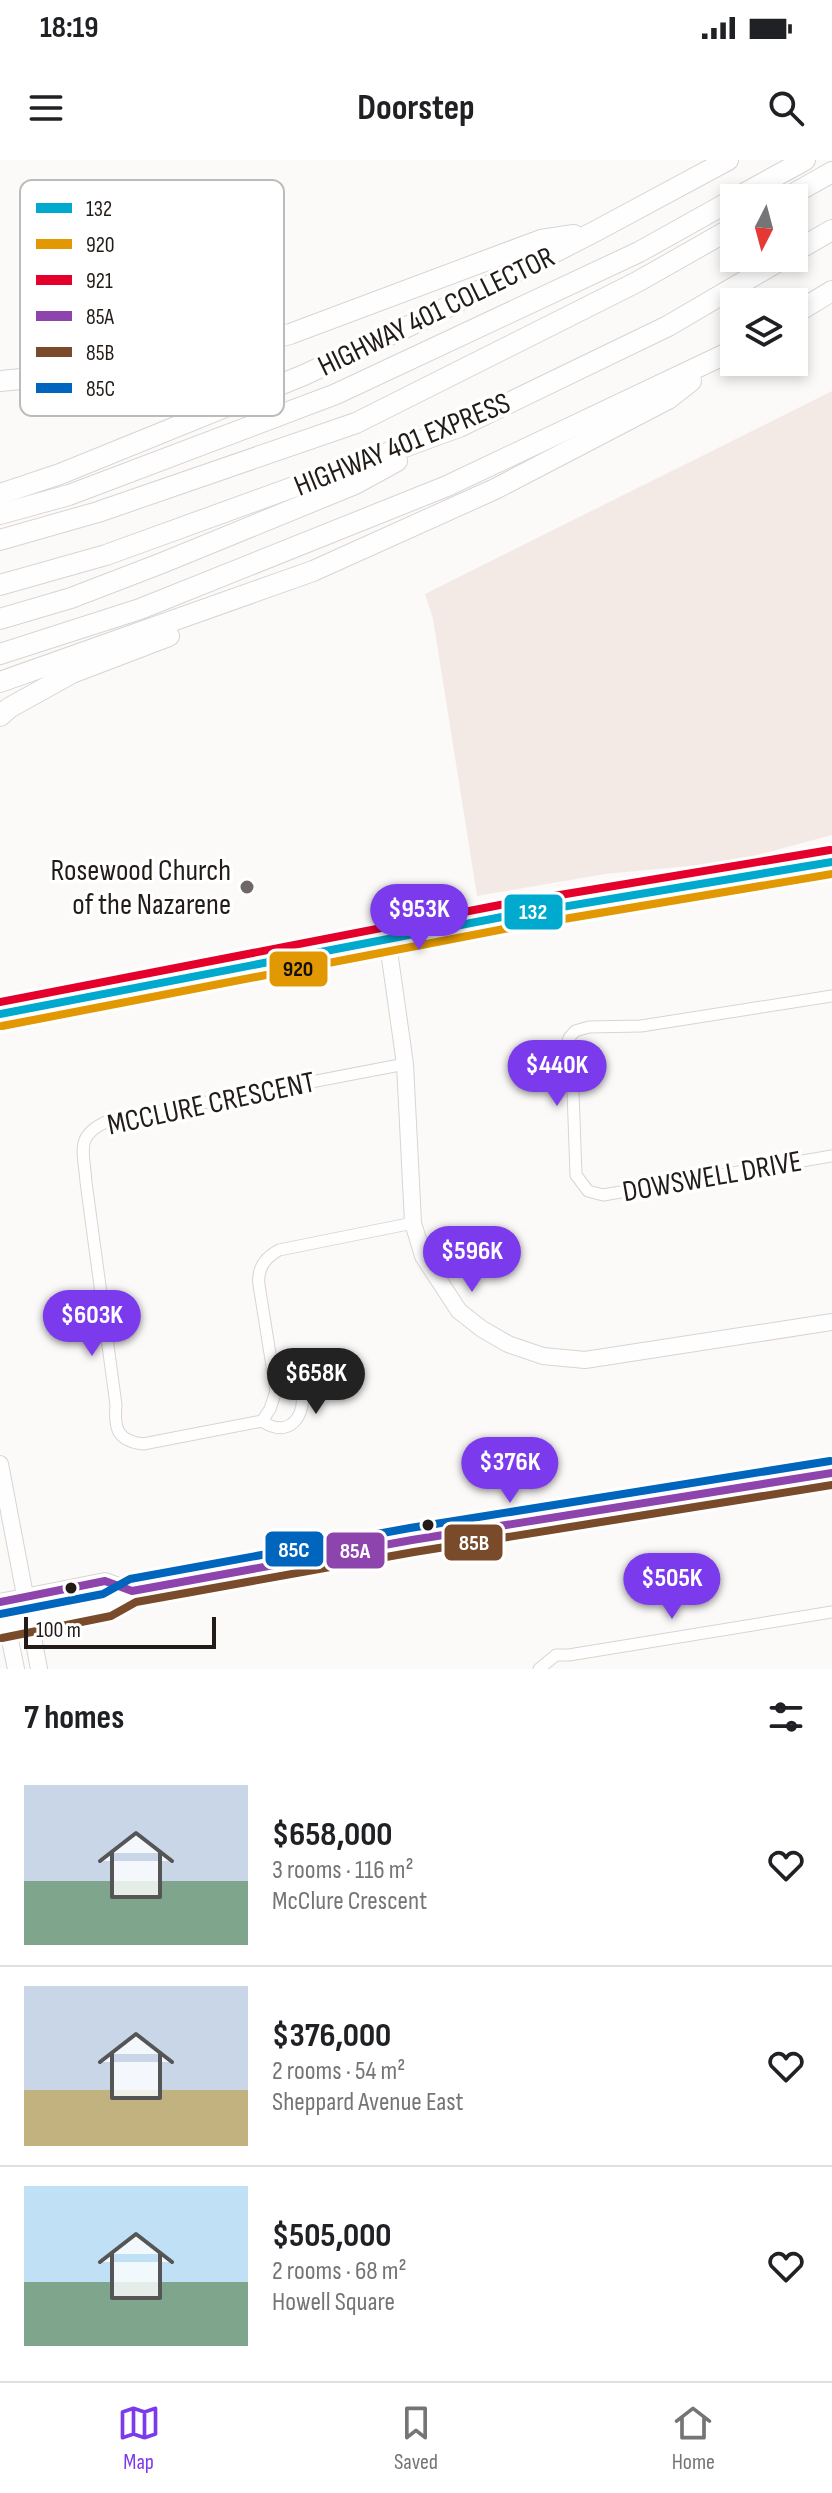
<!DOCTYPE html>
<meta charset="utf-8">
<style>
body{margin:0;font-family:"Sofia Sans Condensed",sans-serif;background:#f2f2f2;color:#202124;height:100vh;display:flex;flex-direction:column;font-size:30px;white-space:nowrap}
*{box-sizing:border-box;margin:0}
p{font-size:26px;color:#757577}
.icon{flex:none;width:44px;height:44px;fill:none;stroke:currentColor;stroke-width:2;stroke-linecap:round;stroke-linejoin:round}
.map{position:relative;height:1509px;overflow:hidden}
.sheet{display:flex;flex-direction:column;background:#fff;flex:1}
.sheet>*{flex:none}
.needle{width:52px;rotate:186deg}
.buttons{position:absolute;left:720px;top:24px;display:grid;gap:16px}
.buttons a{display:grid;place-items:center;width:88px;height:88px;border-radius:0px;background:#fff;box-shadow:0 4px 12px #0003;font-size:40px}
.scale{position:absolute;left:24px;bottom:20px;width:192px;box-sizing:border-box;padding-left:8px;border:4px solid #221b17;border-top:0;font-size:22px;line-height:28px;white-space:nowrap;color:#221b17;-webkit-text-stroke:6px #fff;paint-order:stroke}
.price{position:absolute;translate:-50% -68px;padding:0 18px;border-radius:28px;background:#7c3aed;color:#fff;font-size:26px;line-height:52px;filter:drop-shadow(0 2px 4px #0008)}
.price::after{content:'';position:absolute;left:50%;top:48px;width:24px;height:18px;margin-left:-12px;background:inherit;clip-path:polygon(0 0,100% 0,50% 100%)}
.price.current{background:#222;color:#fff}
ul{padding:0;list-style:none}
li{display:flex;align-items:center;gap:24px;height:200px;padding:0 24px}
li+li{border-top:2px solid #e0e0e0}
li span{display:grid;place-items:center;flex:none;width:224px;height:160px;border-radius:0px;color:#555}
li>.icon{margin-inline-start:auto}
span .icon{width:96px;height:96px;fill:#fffc;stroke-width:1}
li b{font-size:34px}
h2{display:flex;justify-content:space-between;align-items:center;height:96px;padding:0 24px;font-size:34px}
.status{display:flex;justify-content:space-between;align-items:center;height:56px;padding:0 40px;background:#fff;direction:ltr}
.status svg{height:22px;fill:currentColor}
header{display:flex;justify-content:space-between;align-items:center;height:104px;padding:0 24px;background:#fff;font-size:36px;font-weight:700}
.menu{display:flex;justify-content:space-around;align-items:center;height:112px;border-top:2px solid #e0e0e0;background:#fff;font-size:22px;color:#757577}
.menu a{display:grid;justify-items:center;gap:4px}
.menu .current{color:#7c3aed}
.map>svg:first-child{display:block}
.built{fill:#f4eae5}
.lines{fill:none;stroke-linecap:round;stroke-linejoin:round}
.street-casing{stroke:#d8d4d1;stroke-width:13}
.secondary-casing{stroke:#d8d4d1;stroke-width:18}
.highway-casing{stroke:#d8d4d1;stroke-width:22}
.street{stroke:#fffefe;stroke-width:11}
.secondary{stroke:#fffefe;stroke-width:16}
.highway{stroke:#fffefe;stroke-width:20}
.bus-1-casing{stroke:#fff;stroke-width:14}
.bus-2-casing{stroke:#fff;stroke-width:14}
.bus-3-casing{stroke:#fff;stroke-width:14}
.bus-4-casing{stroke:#fff;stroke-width:14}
.bus-5-casing{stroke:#fff;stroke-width:14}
.bus-6-casing{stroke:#fff;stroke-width:14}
.bus-1{stroke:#00a9ce;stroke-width:8}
.bus-2{stroke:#e29802;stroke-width:8}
.bus-3{stroke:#e4002b;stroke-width:8}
.bus-4{stroke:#8e44ad;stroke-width:8}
.bus-5{stroke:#7a4b2a;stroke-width:8}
.bus-6{stroke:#0065bd;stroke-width:8}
.poi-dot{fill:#6e6966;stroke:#fff;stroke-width:3}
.bus-dot{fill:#221b17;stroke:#fff;stroke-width:3}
.labels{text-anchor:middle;stroke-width:7;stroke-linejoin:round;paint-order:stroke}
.street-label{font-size:30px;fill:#221b17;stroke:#fff}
.poi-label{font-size:30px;fill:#221b17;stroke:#fff;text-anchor:end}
.key{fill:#fff;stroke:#bdbbb9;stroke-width:2}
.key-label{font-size:22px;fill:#221b17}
.line-badge{stroke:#fff;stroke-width:3}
.badge-label{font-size:22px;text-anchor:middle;font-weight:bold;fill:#fff}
.pale-badge-label{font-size:22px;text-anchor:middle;font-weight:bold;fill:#111}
</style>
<div class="status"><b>18:19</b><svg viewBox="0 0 49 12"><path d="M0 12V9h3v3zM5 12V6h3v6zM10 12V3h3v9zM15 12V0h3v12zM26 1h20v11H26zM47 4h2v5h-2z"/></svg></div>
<header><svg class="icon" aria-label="menu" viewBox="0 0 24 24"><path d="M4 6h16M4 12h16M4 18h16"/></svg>Doorstep<svg class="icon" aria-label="search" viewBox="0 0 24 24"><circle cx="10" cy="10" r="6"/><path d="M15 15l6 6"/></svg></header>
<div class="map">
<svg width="832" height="1509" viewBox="0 0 832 1509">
<rect width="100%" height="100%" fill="#fcfaf8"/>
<path class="built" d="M832,231V675L731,702L605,714L477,736L433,459L425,434Z"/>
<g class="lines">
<g class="street-casing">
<g id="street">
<path d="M832,836L641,866L589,867L575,871L569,878L566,888L571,903L573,931L576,1015L588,1031L603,1035L832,996"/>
<path d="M405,904L108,961C74,976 84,991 86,1022L116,1245C114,1268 117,1281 143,1284L262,1261L270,1249L276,1231L259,1125C257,1109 264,1098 279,1090L413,1063"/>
<path d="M262,1261C289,1280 308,1255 301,1228L272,1210"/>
<path d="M539,1509L556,1495H569L832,1452"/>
</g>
</g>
<g class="secondary-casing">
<g id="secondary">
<path d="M387,777L405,904L413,1063L423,1096L459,1151L482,1169L508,1184L543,1196L585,1200L832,1162"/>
<path d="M0,854C167,820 335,788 502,757C612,736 723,724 832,702"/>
<path d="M0,1304L39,1509"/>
<path d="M0,1442L105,1421L132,1431"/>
<path d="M5,1456L16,1509"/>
<path d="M0,1466L107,1445L132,1431L412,1380L832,1313"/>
</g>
</g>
<g class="highway-casing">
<g id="highway">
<path d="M736,38L805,0"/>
<path d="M786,38L832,12"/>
<path d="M794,92L832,70"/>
<path d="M794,154L832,131"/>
<path d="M0,221L182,203L290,174L541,80L574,75"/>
<path d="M0,334L60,314L304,215L426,158L594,72L728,0"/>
<path d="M0,354L69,335L336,234L639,92L734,39"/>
<path d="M0,380L98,352L356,263L637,122L734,67"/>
<path d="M0,425L106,395L459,267L668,166L784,98"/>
<path d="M0,459L71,438L162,403L355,324L397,301"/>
<path d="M0,494L140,449L447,326L734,190"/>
<path d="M0,522L313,411L495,329L668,239L691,221"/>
<path d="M0,556L9,548L72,513L169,476"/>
</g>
</g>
<use href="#street" class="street"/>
<use href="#secondary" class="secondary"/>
<use href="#highway" class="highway"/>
<g class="bus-1-casing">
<path id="bus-1" d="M0,854L502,757L832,702"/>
</g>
<g class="bus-2-casing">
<path id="bus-2" d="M2,866L504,769L832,714"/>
</g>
<g class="bus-3-casing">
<path id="bus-3" d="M0,842L500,745L830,690"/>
</g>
<g class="bus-4-casing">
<path id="bus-4" d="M0,1442L105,1421L132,1431L412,1380L832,1313"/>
</g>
<g class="bus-5-casing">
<path id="bus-5" d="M2,1478L111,1456L136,1442L414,1392L832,1325"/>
</g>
<g class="bus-6-casing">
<path id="bus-6" d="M0,1454L103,1434L130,1419L410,1368L830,1301"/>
</g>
<use href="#bus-1" class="bus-1"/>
<use href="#bus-2" class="bus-2"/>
<use href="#bus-3" class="bus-3"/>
<use href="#bus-4" class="bus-4"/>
<use href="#bus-5" class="bus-5"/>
<use href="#bus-6" class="bus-6"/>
</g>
<circle class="poi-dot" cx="247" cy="727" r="8"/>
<g class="bus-dot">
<circle cx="428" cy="1365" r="7"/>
<circle cx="71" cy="1428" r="7"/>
</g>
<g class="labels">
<g class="street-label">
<text transform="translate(436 151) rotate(-26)" y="10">HIGHWAY 401 COLLECTOR</text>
<text transform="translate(402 284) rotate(-22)" y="10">HIGHWAY 401 EXPRESS</text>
<text transform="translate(211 943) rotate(-12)" y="10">MCCLURE CRESCENT</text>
<text transform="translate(712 1016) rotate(-10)" y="10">DOWSWELL DRIVE</text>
</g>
<g class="poi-label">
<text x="231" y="720">Rosewood Church<tspan x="231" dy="34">of the Nazarene</tspan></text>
</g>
</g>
<rect x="20" y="20" width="264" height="236" rx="12" class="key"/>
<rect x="36" y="43" width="36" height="10" fill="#00a9ce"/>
<rect x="36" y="79" width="36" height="10" fill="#e29802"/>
<rect x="36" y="115" width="36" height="10" fill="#e4002b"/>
<rect x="36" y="151" width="36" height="10" fill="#8e44ad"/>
<rect x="36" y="187" width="36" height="10" fill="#7a4b2a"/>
<rect x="36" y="223" width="36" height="10" fill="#0065bd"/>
<g class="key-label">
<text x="86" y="56">132</text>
<text x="86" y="92">920</text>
<text x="86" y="128">921</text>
<text x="86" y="164">85A</text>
<text x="86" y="200">85B</text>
<text x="86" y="236">85C</text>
</g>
<g class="line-badge">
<rect x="503" y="733" width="61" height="38" rx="8" fill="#00a9ce"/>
<rect x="268" y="790" width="61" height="38" rx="8" fill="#e29802"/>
<rect x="443" y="1363" width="61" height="39" rx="8" fill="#7a4b2a"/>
<rect x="264" y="1370" width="61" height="38" rx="8" fill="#0065bd"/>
<rect x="325" y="1371" width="61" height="39" rx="8" fill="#8e44ad"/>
</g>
<g class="badge-label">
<text x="533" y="759">132</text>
<text x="474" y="1390">85B</text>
<text x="294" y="1397">85C</text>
<text x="355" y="1398">85A</text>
</g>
<g class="pale-badge-label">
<text x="298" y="816">920</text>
</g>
</svg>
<div class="buttons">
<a><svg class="needle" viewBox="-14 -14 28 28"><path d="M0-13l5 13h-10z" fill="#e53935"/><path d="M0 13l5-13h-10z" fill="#757577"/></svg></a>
<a><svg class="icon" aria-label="layers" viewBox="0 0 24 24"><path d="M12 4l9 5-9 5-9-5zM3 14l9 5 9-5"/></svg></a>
</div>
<div class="scale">100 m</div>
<b class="price" style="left:419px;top:792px">$953K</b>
<b class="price" style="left:557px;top:948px">$440K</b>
<b class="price" style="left:472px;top:1134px">$596K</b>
<b class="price" style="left:92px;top:1198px">$603K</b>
<b class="price current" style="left:316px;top:1256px">$658K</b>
<b class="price" style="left:510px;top:1345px">$376K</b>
<b class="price" style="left:672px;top:1461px">$505K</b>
</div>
<section class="sheet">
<h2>7 homes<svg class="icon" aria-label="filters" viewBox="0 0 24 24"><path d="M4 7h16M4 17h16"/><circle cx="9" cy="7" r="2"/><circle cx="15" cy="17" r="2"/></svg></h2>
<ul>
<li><span style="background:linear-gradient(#c9d6e8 60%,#7fa58c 0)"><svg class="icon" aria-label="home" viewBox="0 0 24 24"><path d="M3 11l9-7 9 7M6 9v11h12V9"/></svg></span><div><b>$658,000</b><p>3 rooms · 116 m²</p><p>McClure Crescent</p></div><svg class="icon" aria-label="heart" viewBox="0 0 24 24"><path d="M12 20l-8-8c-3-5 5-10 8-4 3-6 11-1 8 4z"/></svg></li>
<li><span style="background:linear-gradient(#c9d6e8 65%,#c2b280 0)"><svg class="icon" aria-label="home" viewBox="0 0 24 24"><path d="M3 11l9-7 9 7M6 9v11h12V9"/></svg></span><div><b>$376,000</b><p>2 rooms · 54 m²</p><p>Sheppard Avenue East</p></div><svg class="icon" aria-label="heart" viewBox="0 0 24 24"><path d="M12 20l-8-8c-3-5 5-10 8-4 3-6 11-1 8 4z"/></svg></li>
<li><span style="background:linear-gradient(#bfe0f5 60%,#7fa58c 0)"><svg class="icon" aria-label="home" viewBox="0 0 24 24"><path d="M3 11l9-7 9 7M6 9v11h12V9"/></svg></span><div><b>$505,000</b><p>2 rooms · 68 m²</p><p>Howell Square</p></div><svg class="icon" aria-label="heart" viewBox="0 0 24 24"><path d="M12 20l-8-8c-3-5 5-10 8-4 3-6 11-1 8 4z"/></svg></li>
</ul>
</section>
<nav class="menu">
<a class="current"><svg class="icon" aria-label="map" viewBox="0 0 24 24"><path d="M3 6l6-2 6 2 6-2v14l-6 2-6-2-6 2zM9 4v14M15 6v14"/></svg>Map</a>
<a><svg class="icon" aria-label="saved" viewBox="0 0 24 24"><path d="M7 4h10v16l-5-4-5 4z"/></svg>Saved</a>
<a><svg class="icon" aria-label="home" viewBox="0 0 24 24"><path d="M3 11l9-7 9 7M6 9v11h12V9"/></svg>Home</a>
</nav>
